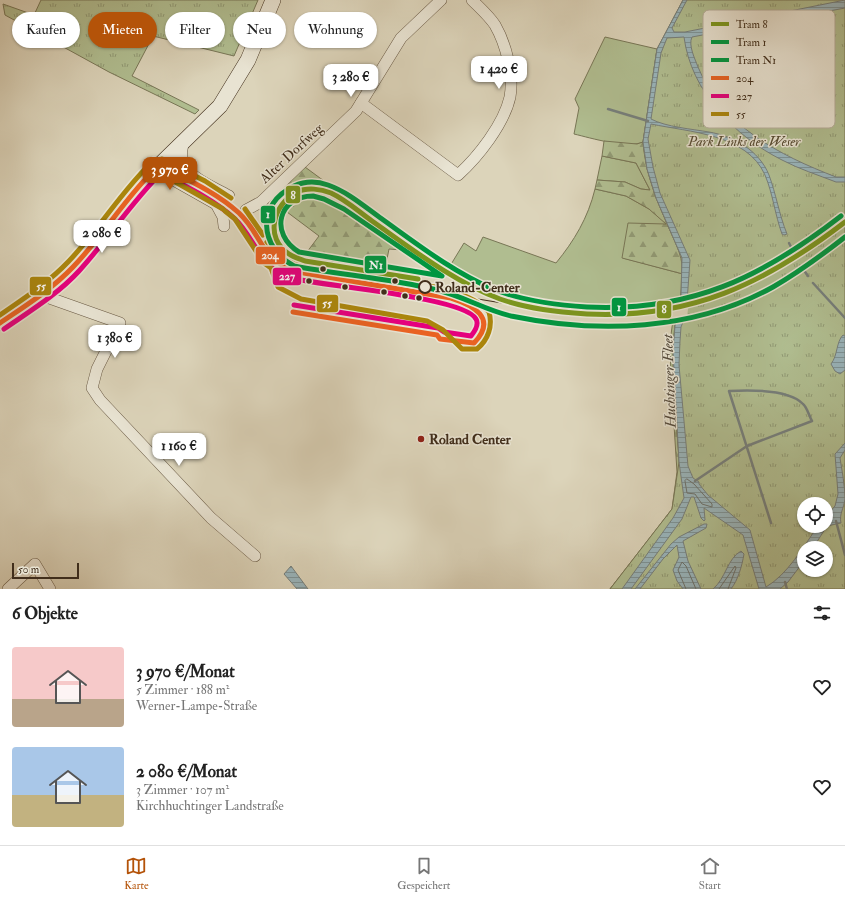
<!DOCTYPE html>
<html lang="de">
<meta charset="utf-8">
<style>
body{margin:0;font-family:"IM FELL Double Pica",serif;background:#f6f6f6;color:#222;height:100vh;display:flex;flex-direction:column;font-size:15px;white-space:nowrap}
*{box-sizing:border-box;margin:0}
p{font-size:13px;color:#767676}
.icon{flex:none;width:22px;height:22px;fill:none;stroke:currentColor;stroke-width:2;stroke-linecap:round;stroke-linejoin:round}
.map{position:relative;height:589px;overflow:hidden}
.details{display:flex;flex-direction:column;background:#fff;flex:1}
.details>*{flex:none}
.banner{position:absolute;left:12px;top:12px;width:400px;height:36px;display:flex;gap:8px}
.buttons{position:absolute;left:797px;top:497px;display:grid;gap:8px}
.buttons a{display:grid;place-items:center;width:36px;height:36px;border-radius:50%;background:#fff;box-shadow:0 1px 3px #0004;font-size:20px}
.scale{position:absolute;left:12px;bottom:10px;width:67px;box-sizing:border-box;padding-left:4px;border:2px solid #412e1b;border-top:0;font-size:11px;line-height:14px;white-space:nowrap;color:#412e1b;-webkit-text-stroke:3px #e8e3d2;paint-order:stroke}
.price{position:absolute;translate:-50% -34px;padding:0 9px;border-radius:8px;background:#fff;color:#222;font-size:13px;line-height:26px;filter:drop-shadow(0 1px 2px #0008)}
.price::after{content:'';position:absolute;left:50%;top:24px;width:12px;height:9px;margin-left:-6px;background:inherit;clip-path:polygon(0 0,100% 0,50% 100%)}
.price.selected{background:#b45309;color:#fff}
ul{padding:0;list-style:none}
li{display:flex;align-items:center;gap:12px;height:100px;padding:0 12px}
li span{display:grid;place-items:center;flex:none;width:112px;height:80px;border-radius:4px;color:#555}
li>.icon{margin-inline-start:auto}
span .icon{width:48px;height:48px;fill:#fffc;stroke-width:1}
li b{font-size:17px}
h2{display:flex;justify-content:space-between;align-items:center;height:48px;padding:0 12px;font-size:17px}
.tag{padding:0 14px;border-radius:18px;background:#fff;box-shadow:0 1px 3px #0004;font-size:14px;line-height:36px}
.tag.selected{background:#b45309;color:#fff}
.tabs{display:flex;justify-content:space-around;align-items:center;height:56px;border-top:1px solid #e0e0e0;background:#fff;font-size:11px;color:#767676}
.tabs a{display:grid;justify-items:center;gap:2px}
.tabs .selected{color:#b45309}
.map>svg:first-child{display:block}
.grass{fill:#b0bd90;stroke:#787656}
.forest{fill:url(#forest-firs);stroke:#787656}
.park{fill:url(#park-tufts);stroke:#787656;fill-rule:evenodd}
.water{fill:url(#water-rules);stroke:#767f7c}
.pier{fill:#dcd4ba}
.lines{fill:none;stroke-linecap:round;stroke-linejoin:round}
.shore{stroke:#6d726c;stroke-width:1}
.stream{stroke:#767f7c;stroke-width:2.5}
.street-casing{stroke:#685843;stroke-width:12}
.secondary-casing{stroke:#412e1b;stroke-width:16}
.street{stroke:#e8e3d2;stroke-width:11}
.secondary{stroke:#e8e3d2;stroke-width:15}
.tram{stroke:#412e1b;stroke-width:1}
.bus-1-casing{stroke:#e8e3d2;stroke-width:8}
.bus-2-casing{stroke:#e8e3d2;stroke-width:8}
.bus-3-casing{stroke:#e8e3d2;stroke-width:8}
.bus-1{stroke:#e96222;stroke-width:5}
.bus-2{stroke:#e5007d;stroke-width:5}
.bus-3{stroke:#aa850c;stroke-width:5}
.tram-1-casing{stroke:#e8e3d2;stroke-width:8}
.tram-2-casing{stroke:#e8e3d2;stroke-width:8}
.tram-3-casing{stroke:#e8e3d2;stroke-width:8}
.tram-1{stroke:#7c951e;stroke-width:5}
.tram-2{stroke:#009640;stroke-width:5}
.tram-3{stroke:#009640;stroke-width:5}
.bus-dot{fill:#412e1b;stroke:#e8e3d2;stroke-width:1.5}
.stop-dot{fill:#e8e3d2;stroke:#412e1b;stroke-width:2}
.poi-dot{fill:#8f2418;stroke:#e8e3d2;stroke-width:1.5}
.labels{text-anchor:middle;stroke-width:3;stroke-linejoin:round;paint-order:stroke}
.park-label{font-size:14px;font-style:italic;fill:#574b32;stroke:#e8e3d2}
.street-label{font-size:14px;fill:#412e1b;stroke:#e8e3d2}
.stop-label{font-size:14px;font-weight:bold;fill:#412e1b;stroke:#e8e3d2;text-anchor:start}
.poi-label{font-size:14px;font-weight:bold;fill:#412e1b;stroke:#e8e3d2;text-anchor:start}
.water-label{font-size:15px;font-style:italic;fill:#53493b;stroke:#e8e3d2}
.key{fill:#e8e3d2;stroke:#b6ad9b;stroke-width:1}
.key-label{font-size:11px;fill:#412e1b}
.line-badge{stroke:#e8e3d2;stroke-width:1.5}
.badge-label{font-size:11px;text-anchor:middle;font-weight:bold;fill:#fff}
</style>
<div class="map">
<svg width="845" height="589" viewBox="0 0 845 589">
<defs>
<pattern id="forest-firs" width="22" height="20" patternUnits="userSpaceOnUse"><rect width="22" height="20" fill="#b0bd90"/><path d="M5 1l3.5 6h-7zM16 11l3.5 6h-7z" fill="#919a75"/></pattern>
<pattern id="park-tufts" width="24" height="20" patternUnits="userSpaceOnUse"><rect width="24" height="20" fill="#b0bd90"/><path d="M3 7l-1-3M5 7V3M7 7l1-3M15 17l-1-3M17 17v-4M19 17l1-3" fill="none" stroke="#919a75"/></pattern>
<pattern id="water-rules" width="6" height="5" patternUnits="userSpaceOnUse"><rect width="6" height="5" fill="#99b5bc"/><path d="M0 2.5h6" fill="none" stroke="#7e9498"/></pattern>
</defs>
<rect width="100%" height="100%" fill="#dcd4ba"/>
<filter id="stains"><feTurbulence type="fractalNoise" baseFrequency=".005" numOctaves="4"/><feColorMatrix values="0 0 0 0 .2 0 0 0 0 .09 0 0 0 0 .02 0 0 0 .5 -.17"/></filter>
<radialGradient id="worn" r=".72"><stop offset=".6" stop-color="#630" stop-opacity="0"/><stop offset="1" stop-color="#630" stop-opacity=".3"/></radialGradient>
<g class="grass">
<path d="M605,37L657,49L643,142C627,149 591,138 574,134L579,108L575,99Z"/>
<path d="M602,156L636,163L650,190L641,189L625,182L597,180Z"/>
<path d="M595,189L626,196L649,209L667,224L623,258L683,274L680,303L651,310H594L545,303L497,290L450,266L464,243L476,251L483,237L556,263C574,241 588,218 595,189Z"/>
</g>
<g class="forest">
<path d="M604,141L637,144L643,142C645,169 654,194 665,219C673,239 682,251 683,274L622,258L628,223L666,224L649,209L626,196L595,189L597,180L625,182L641,189L650,190L636,163L602,156Z"/>
<path d="M305,167L339,192C317,184 298,179 280,198C274,203 269,210 268,219L259,209Z"/>
<path d="M311,194L330,200L356,216L402,250L389,249L386,264L348,258L304,256L319,236L287,212L297,198Z"/>
<path d="M676,319C671,348 673,378 675,407C677,438 680,468 684,498L610,589L672,509L677,472L671,378L670,342L673,320Z"/>
</g>
<g class="park">
<path d="M41,0H258L234,56L153,36L132,76L199,110L195,114L109,72L5,15L3,4L34,15Z"/>
<path d="M683,0H845V589H610L672,509L679,462L673,351L675,326L681,296L682,258L656,198L647,169L643,142L657,49ZM804,504H826V526H804ZM804,548H826V570H804Z"/>
</g>
<g class="water">
<path d="M683,0H687L672,28L674,32H685L845,0V8L692,37C688,45 695,59 698,67C722,126 779,155 836,177H845V182H836C818,175 799,169 782,160C734,136 691,91 684,37L667,38L661,53L651,119C666,127 692,129 709,132C733,136 759,150 769,175C776,194 779,214 787,234L784,235L782,234C775,215 773,194 765,175C747,134 689,132 651,124L648,139L653,167L660,193L690,260L687,302L685,317L681,327L680,341L679,365L688,466L693,478L699,482V484L708,495L750,530L766,587C788,574 803,547 818,526H826V516L835,506L838,494L835,454L845,443V450L840,458C842,471 845,486 845,499C844,508 839,514 841,523L827,526L813,548H804V561L788,582L780,589H759L743,535L704,508L705,520L704,521L701,518L694,497H691L682,519L631,589H622L673,518L684,498L679,462L673,351L675,326L681,296L682,258L656,198L647,169L643,142L657,49Z"/>
<path d="M843,335L845,336V370L840,374L835,371L831,364C838,355 836,342 843,335Z"/>
<path d="M704,524H707L706,528L683,541L688,561L701,589H683L677,581L673,570L679,557L677,545L663,559L640,589H635L671,544L679,537Z"/>
<path d="M741,551L744,554C742,566 738,580 731,589H713C726,578 727,559 741,551Z"/>
<path d="M291,566L308,589H297L284,574Z"/>
</g>
<path class="pier" d="M689,301L687,317L674,319L678,304Z"/>
<g class="lines">
<g class="shore">
<path d="M687,479L694,484L712,504V507L702,504L695,494L687,493L685,481Z"/>
<path d="M686,589L678,570L682,562L686,566L696,589"/>
<path d="M719,589L735,566L736,568L728,589"/>
</g>
<g class="stream">
<path d="M608,109L648,121"/>
<path d="M789,243L793,251"/>
<path d="M803,269L808,276"/>
<path d="M813,283L845,318"/>
<path d="M695,481L747,446L812,421C809,416 807,407 803,404C789,389 748,390 729,391L771,523"/>
<path d="M836,521L845,555"/>
<path d="M785,582L787,589"/>
</g>
<g class="street-casing">
<g id="street">
<path d="M361,103L458,175C478,157 504,124 510,97C514,75 506,44 495,25C489,16 480,8 472,0"/>
<path d="M183,144C174,174 207,183 229,196"/>
<path d="M154,169L216,204L223,217L224,226"/>
<path d="M246,210L261,202L356,111L401,38L441,0"/>
<path d="M41,295L120,323L97,369L92,388L100,400L211,518L255,556"/>
<path d="M8,589L35,564L50,589"/>
</g>
</g>
<g class="secondary-casing">
<path id="secondary" d="M0,323L41,295L72,268L137,187L220,106L248,60L273,0"/>
</g>
<use href="#street" class="street"/>
<use href="#secondary" class="secondary"/>
<g class="tram">
<path d="M181,174C203,186 226,196 243,214C263,234 261,255 291,268L532,308"/>
<path d="M310,261L354,262L406,270"/>
</g>
<g class="bus-1-casing">
<g id="bus-1">
<path d="M159,165C186,179 216,192 239,213C262,235 258,254 292,271L451,298C473,305 498,318 474,343L440,339L437,335L293,312"/>
<path d="M0,323C25,306 51,290 73,267C104,235 126,196 159,165"/>
</g>
</g>
<g class="bus-2-casing">
<g id="bus-2">
<path d="M156,171C182,185 211,197 234,218C255,237 259,269 291,278C321,286 464,297 476,319C479,324 475,331 471,336L444,332L438,328L294,305"/>
<path d="M4,329C30,311 58,294 79,271C109,238 132,201 164,170"/>
</g>
</g>
<g class="bus-3-casing">
<g id="bus-3">
<path d="M162,159L205,181L231,198"/>
<path d="M156,171L223,209"/>
<path d="M245,209L263,235"/>
<path d="M225,211L235,219L264,263L271,268L278,287L301,299L427,321L443,330L462,349H477C488,340 493,326 489,312C465,286 413,284 379,278C351,274 323,269 294,264L277,254L267,242"/>
<path d="M0,315C23,299 48,283 68,262C99,230 121,191 154,160"/>
</g>
</g>
<use href="#bus-1" class="bus-1"/>
<use href="#bus-2" class="bus-2"/>
<use href="#bus-3" class="bus-3"/>
<g class="tram-1-casing">
<path id="tram-1" d="M418,279L305,261C300,259 293,257 289,254C264,238 273,204 297,192C307,187 321,189 331,193C346,200 358,211 372,221C412,249 454,282 500,299C528,309 558,312 587,314C691,319 764,284 845,222"/>
</g>
<g class="tram-2-casing">
<path id="tram-2" d="M841,216C761,278 690,312 587,307C555,305 523,301 493,289C453,272 417,244 382,219C365,207 348,192 328,185C317,181 305,181 294,186C256,204 259,247 294,266C341,275 390,278 437,290C463,296 485,310 511,316C598,334 694,331 773,287C799,272 822,255 845,237"/>
</g>
<g class="tram-3-casing">
<path id="tram-3" d="M313,196L324,199L344,209L442,276L299,252C269,234 278,196 313,196Z"/>
</g>
<use href="#tram-1" class="tram-1"/>
<use href="#tram-2" class="tram-2"/>
<use href="#tram-3" class="tram-3"/>
</g>
<g class="bus-dot">
<circle cx="323" cy="269" r="3.5"/>
<circle cx="309" cy="281" r="3.5"/>
<circle cx="395" cy="281" r="3.5"/>
<circle cx="345" cy="287" r="3.5"/>
<circle cx="384" cy="292" r="3.5"/>
<circle cx="405" cy="296" r="3.5"/>
<circle cx="419" cy="298" r="3.5"/>
</g>
<circle class="stop-dot" cx="425" cy="287" r="6"/>
<circle class="poi-dot" cx="421" cy="439" r="4"/>
<g class="labels">
<g class="park-label">
<text x="744" y="146">Park Links der Weser</text>
</g>
<g class="street-label">
<text transform="translate(291 153) rotate(-43)" y="5">Alter Dorfweg</text>
</g>
<g class="stop-label">
<text x="435" y="292">Roland-Center</text>
</g>
<g class="poi-label">
<text x="429" y="444">Roland Center</text>
</g>
<g class="water-label">
<text transform="translate(669 381) rotate(-92)" y="5">Huchtinger Fleet</text>
</g>
</g>
<rect x="703" y="10" width="132" height="118" rx="6" class="key"/>
<rect x="711" y="22" width="18" height="4" fill="#7c951e"/>
<rect x="711" y="40" width="18" height="4" fill="#009640"/>
<rect x="711" y="58" width="18" height="4" fill="#009640"/>
<rect x="711" y="76" width="18" height="4" fill="#e96222"/>
<rect x="711" y="94" width="18" height="4" fill="#e5007d"/>
<rect x="711" y="112" width="18" height="4" fill="#aa850c"/>
<g class="key-label">
<text x="736" y="28">Tram 8</text>
<text x="736" y="46">Tram 1</text>
<text x="736" y="64">Tram N1</text>
<text x="736" y="82">204</text>
<text x="736" y="100">227</text>
<text x="736" y="118">55</text>
</g>
<g class="line-badge">
<rect x="285" y="185" width="16" height="19" rx="4" fill="#7c951e"/>
<rect x="260" y="205" width="16" height="19" rx="4" fill="#009640"/>
<rect x="255" y="246" width="31" height="19" rx="4" fill="#e96222"/>
<rect x="364" y="255" width="23" height="19" rx="4" fill="#009640"/>
<rect x="272" y="267" width="30" height="19" rx="4" fill="#e5007d"/>
<rect x="29" y="276" width="23" height="20" rx="4" fill="#aa850c"/>
<rect x="316" y="294" width="23" height="19" rx="4" fill="#aa850c"/>
<rect x="611" y="297" width="16" height="20" rx="4" fill="#009640"/>
<rect x="656" y="300" width="16" height="19" rx="4" fill="#7c951e"/>
</g>
<g class="badge-label">
<text x="293" y="199">8</text>
<text x="268" y="218">1</text>
<text x="270" y="259">204</text>
<text x="376" y="269">N1</text>
<text x="287" y="280">227</text>
<text x="41" y="290">55</text>
<text x="327" y="307">55</text>
<text x="619" y="311">1</text>
<text x="664" y="313">8</text>
</g>
<rect width="100%" height="100%" filter="url(#stains)"/>
<rect width="100%" height="100%" fill="url(#worn)"/>
</svg>
<div class="buttons">
<a><svg class="icon" aria-label="locate" viewBox="0 0 24 24"><circle cx="12" cy="12" r="6"/><path d="M12 2v4M12 18v4M2 12h4M18 12h4"/></svg></a>
<a><svg class="icon" aria-label="layers" viewBox="0 0 24 24"><path d="M12 4l9 5-9 5-9-5zM3 14l9 5 9-5"/></svg></a>
</div>
<div class="scale">50 m</div>
<b class="price" style="left:499px;top:90px">1 420 €</b>
<b class="price" style="left:351px;top:98px">3 280 €</b>
<b class="price selected" style="left:170px;top:191px">3 970 €</b>
<b class="price" style="left:102px;top:254px">2 080 €</b>
<b class="price" style="left:115px;top:359px">1 380 €</b>
<b class="price" style="left:179px;top:467px">1 160 €</b>
<div class="banner">
<a class="tag">Kaufen</a>
<a class="tag selected">Mieten</a>
<a class="tag">Filter</a>
<a class="tag">Neu</a>
<a class="tag">Wohnung</a>
</div>
</div>
<section class="details">
<h2>6 Objekte<svg class="icon" aria-label="filters" viewBox="0 0 24 24"><path d="M4 7h16M4 17h16"/><circle cx="9" cy="7" r="2"/><circle cx="15" cy="17" r="2"/></svg></h2>
<ul>
<li><span style="background:linear-gradient(#f6c9c9 65%,#b9a48a 0)"><svg class="icon" aria-label="home" viewBox="0 0 24 24"><path d="M3 11l9-7 9 7M6 9v11h12V9"/></svg></span><div><b>3 970 €/Monat</b><p>5 Zimmer · 188 m²</p><p>Werner-Lampe-Straße</p></div><svg class="icon" aria-label="heart" viewBox="0 0 24 24"><path d="M12 20l-8-8c-3-5 5-10 8-4 3-6 11-1 8 4z"/></svg></li>
<li><span style="background:linear-gradient(#a9c7e8 60%,#c2b280 0)"><svg class="icon" aria-label="home" viewBox="0 0 24 24"><path d="M3 11l9-7 9 7M6 9v11h12V9"/></svg></span><div><b>2 080 €/Monat</b><p>3 Zimmer · 107 m²</p><p>Kirchhuchtinger Landstraße</p></div><svg class="icon" aria-label="heart" viewBox="0 0 24 24"><path d="M12 20l-8-8c-3-5 5-10 8-4 3-6 11-1 8 4z"/></svg></li>
</ul>
</section>
<nav class="tabs">
<a class="selected"><svg class="icon" aria-label="map" viewBox="0 0 24 24"><path d="M3 6l6-2 6 2 6-2v14l-6 2-6-2-6 2zM9 4v14M15 6v14"/></svg>Karte</a>
<a><svg class="icon" aria-label="saved" viewBox="0 0 24 24"><path d="M7 4h10v16l-5-4-5 4z"/></svg>Gespeichert</a>
<a><svg class="icon" aria-label="home" viewBox="0 0 24 24"><path d="M3 11l9-7 9 7M6 9v11h12V9"/></svg>Start</a>
</nav>
